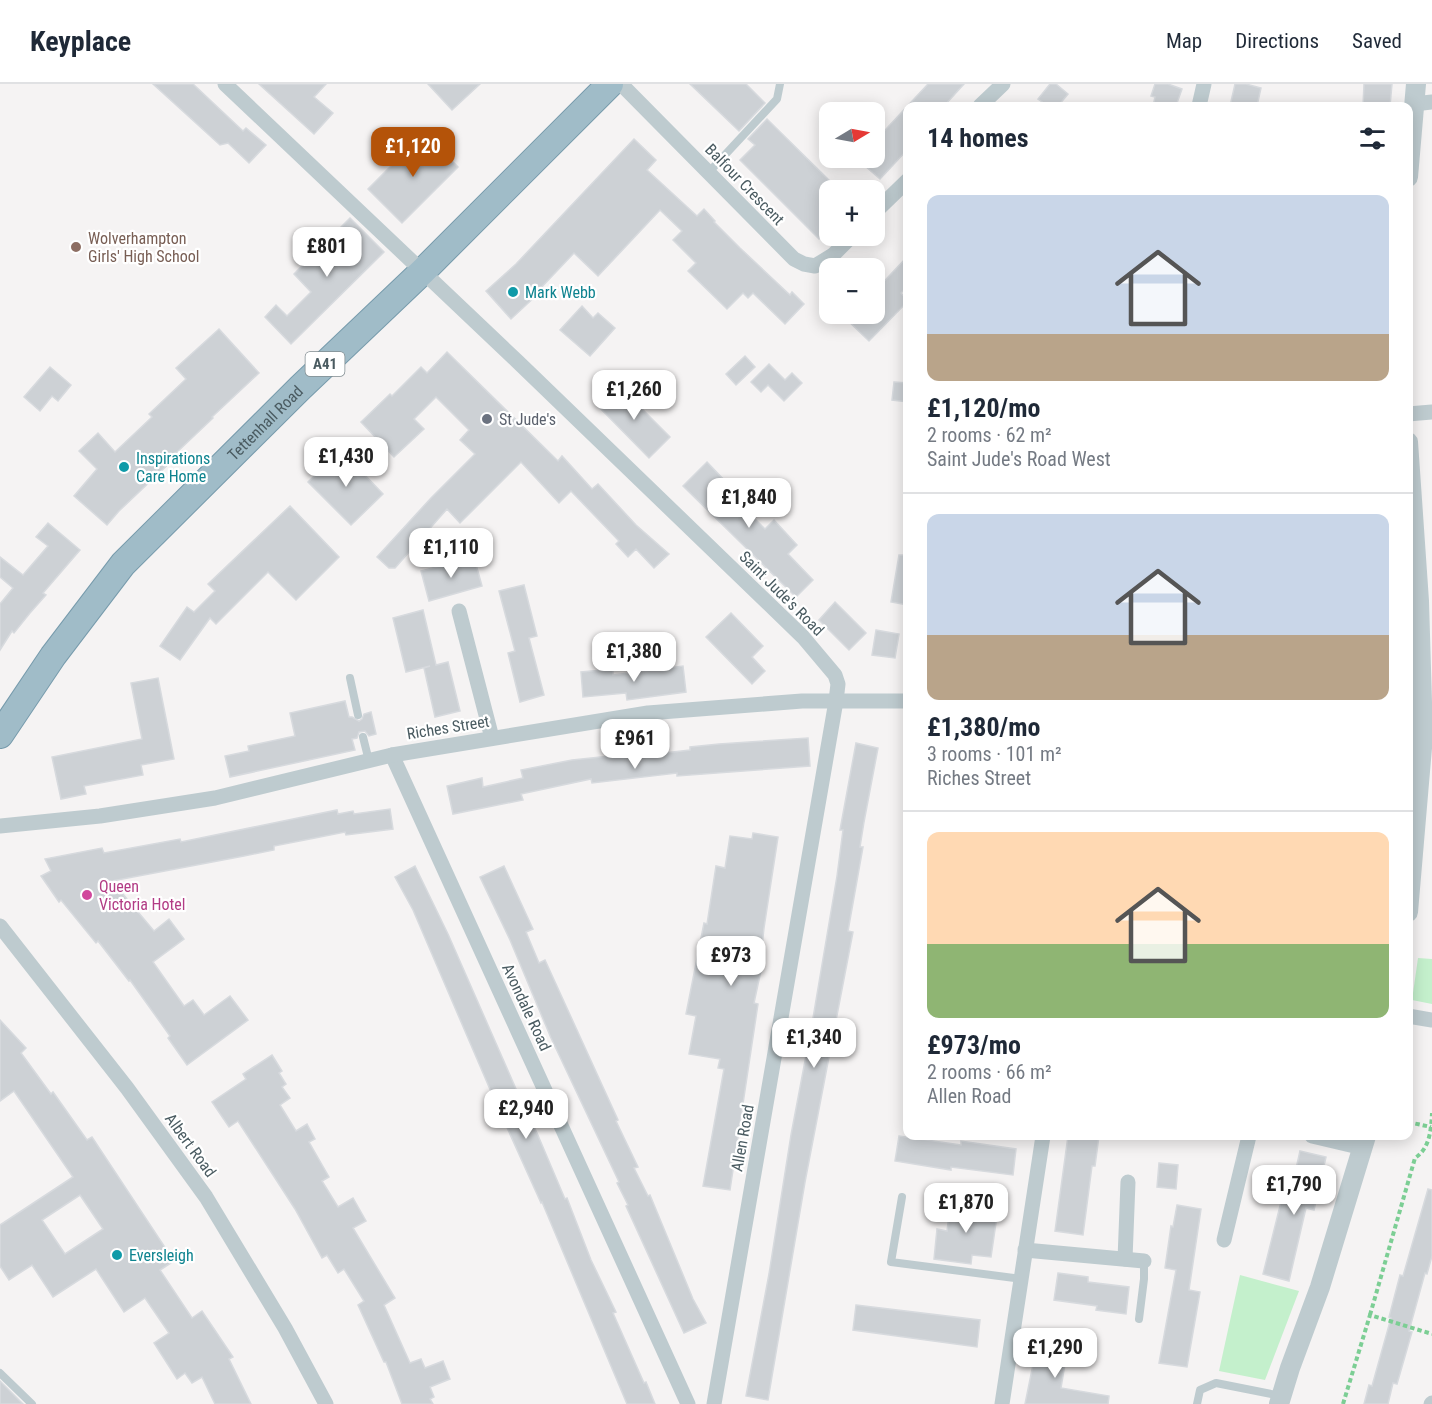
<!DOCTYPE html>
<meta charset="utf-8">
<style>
body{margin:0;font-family:"Roboto Condensed",sans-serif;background:#f6f6f7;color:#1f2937;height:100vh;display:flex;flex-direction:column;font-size:22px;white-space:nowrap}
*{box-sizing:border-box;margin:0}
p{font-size:20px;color:#747a83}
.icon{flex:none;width:33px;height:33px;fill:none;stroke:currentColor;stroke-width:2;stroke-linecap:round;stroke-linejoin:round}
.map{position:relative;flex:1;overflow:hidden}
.panel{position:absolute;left:903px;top:18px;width:510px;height:1038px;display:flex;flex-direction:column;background:#fff;border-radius:12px;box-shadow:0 3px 15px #0003}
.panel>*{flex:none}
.needle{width:39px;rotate:80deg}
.controls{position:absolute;left:819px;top:18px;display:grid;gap:12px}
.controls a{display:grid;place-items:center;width:66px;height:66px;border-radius:12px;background:#fff;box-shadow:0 3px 15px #0003;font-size:30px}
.price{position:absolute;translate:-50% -51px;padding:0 14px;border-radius:12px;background:#fff;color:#222;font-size:20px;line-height:39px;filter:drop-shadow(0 2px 3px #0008)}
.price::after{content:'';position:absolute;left:50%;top:36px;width:18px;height:14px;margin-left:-9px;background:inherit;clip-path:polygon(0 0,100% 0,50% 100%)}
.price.selected{background:#b45309;color:#fff}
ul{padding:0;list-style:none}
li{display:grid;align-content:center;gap:12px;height:318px;padding:0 24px}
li+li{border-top:2px solid #e0e1e3}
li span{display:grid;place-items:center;height:186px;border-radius:12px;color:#555}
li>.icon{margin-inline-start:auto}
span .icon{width:108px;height:108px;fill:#fffc;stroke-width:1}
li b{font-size:26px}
h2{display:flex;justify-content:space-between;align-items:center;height:72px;padding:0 24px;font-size:26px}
header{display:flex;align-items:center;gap:36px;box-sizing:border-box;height:84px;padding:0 30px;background:#fff;border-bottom:2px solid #e0e1e3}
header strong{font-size:28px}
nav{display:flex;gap:33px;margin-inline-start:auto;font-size:21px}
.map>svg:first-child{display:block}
.green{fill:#c4f0cc}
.building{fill:#cdd1d5;stroke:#d7dade;stroke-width:1.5;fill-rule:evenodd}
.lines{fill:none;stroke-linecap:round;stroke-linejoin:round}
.trunk-casing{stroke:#779bac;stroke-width:28}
.path{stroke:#7cce94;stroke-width:4;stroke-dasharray:4.5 3;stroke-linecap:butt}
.service{stroke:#becbcf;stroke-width:8}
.minor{stroke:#becbcf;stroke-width:15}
.tertiary{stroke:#becbcf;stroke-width:20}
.trunk{stroke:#a0bcc8;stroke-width:26}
.education-dot{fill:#8d6e63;stroke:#fff;stroke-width:2}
.culture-dot{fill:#0f9aa8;stroke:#fff;stroke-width:2}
.worship-dot{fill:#6b7280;stroke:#fff;stroke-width:2}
.hotel-dot{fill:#d1479c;stroke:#fff;stroke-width:2}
.labels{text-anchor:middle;stroke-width:4.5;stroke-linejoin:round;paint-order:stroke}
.shield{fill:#fff;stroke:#808c90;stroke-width:1.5}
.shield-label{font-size:15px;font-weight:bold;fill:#4a5b61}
.street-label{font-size:16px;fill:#4a5b61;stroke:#fff}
.education-label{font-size:16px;fill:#785e54;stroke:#fff;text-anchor:start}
.culture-label{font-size:16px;fill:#0d838f;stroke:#fff;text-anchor:start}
.worship-label{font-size:16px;fill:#5b616d;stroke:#fff;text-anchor:start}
.hotel-label{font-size:16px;fill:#b23c85;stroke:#fff;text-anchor:start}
</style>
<header>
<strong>Keyplace</strong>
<nav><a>Map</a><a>Directions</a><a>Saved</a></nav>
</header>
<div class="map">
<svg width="1432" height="1320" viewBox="0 0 1432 1320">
<rect width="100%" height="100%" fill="#f5f3f3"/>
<g class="green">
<path d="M1418,874L1432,875V920L1412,916Z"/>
<path d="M1240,1191L1299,1207L1265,1296L1219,1287Z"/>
</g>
<g class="building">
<path d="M153,0H193L243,47L246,44L266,61L249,79L228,59L220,61Z"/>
<path d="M259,0H326L314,13L333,29L314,50Z"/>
<path d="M428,0H480L452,26Z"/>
<path d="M690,0H746L765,19L739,47Z"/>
<path d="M928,0H964L944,22H908V65L880,95L856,74H874V58Z"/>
<path d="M1050,0H1056L1068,10L1058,22H1048L1038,15Z"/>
<path d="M1155,0H1168L1182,5L1176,22H1153L1155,13L1151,12Z"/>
<path d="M1235,0H1246L1261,4L1257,22H1230Z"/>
<path d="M1364,0H1392L1390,22H1363Z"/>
<path d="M767,35L830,97V144L819,155L740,76L755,61L748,55Z"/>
<path d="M424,49L458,83L402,139L368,105Z"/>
<path d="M634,55L656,76L647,86L697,132L704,125L715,137L714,138L740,164L790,211L792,208L804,220L785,240L753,209L748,214L743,209L727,225L688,187L696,179L673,156L682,147L660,126L598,192L574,169L537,208L539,209L511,235L486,207L516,180Z"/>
<path d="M350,134L384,168L291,260L265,233L276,221L287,232L311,208L294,190Z"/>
<path d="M908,172V202L901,209L908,217L869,257L841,230H874V208Z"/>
<path d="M582,222L593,234L598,229L615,244L590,272L560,246Z"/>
<path d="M219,245L259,289L212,333L213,334L175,370L177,372L119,427L107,441L74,412L97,385L79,367L98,349L115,368L152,333L149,330L186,295L176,284Z"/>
<path d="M447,268L558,377L562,372L592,405L598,400L636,441L669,470L654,484L636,465L628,473L616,460L619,457L571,407L559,419L521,378L460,439L447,425L395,484H389L377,473L431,414L475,370L460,356L469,346L436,313L414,335L424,345L394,373L361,338L390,310L392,312L421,283L427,289Z"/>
<path d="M745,272L755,283L736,301L726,290Z"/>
<path d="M769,280L785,296L792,289L802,299L784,317L768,301L761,308L751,298Z"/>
<path d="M50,283L71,301L58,317L52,312L40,327L24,313Z"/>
<path d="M894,298L908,299V318L892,316Z"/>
<path d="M618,301L670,353L649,374L597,321Z"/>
<path d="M341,366L383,410L351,441L308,398Z"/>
<path d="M707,378L727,399L723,403L765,445L774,436L797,461L788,470L813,496L796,513L683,402Z"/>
<path d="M290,422L339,473L296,516L268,488L216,540L210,534L180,576L160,562L187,523L194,528L215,507L208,500Z"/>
<path d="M48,439L80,466L43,509L46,511L30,529L14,549L12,547L0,566V520L13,504L0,493V473L23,491L48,462L36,453Z"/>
<path d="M899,471H908V521L891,518Z"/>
<path d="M474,473L482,502L429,517L421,487Z"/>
<path d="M524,501L537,552L529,554L544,611L520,618L508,569L515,567L499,507Z"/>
<path d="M835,518L866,549L849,566L819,536Z"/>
<path d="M423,526L436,581L448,578L460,627L435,633L424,584L430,582L406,588L393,534Z"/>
<path d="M731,529L763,562L752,573L765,587L752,600L706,553Z"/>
<path d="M876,546L899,550L895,574L872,571Z"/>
<path d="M683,582L686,608L627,616L626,609L583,613L581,588L613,585V591Z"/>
<path d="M158,594L174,675L141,681L143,691L84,702L86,710L61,715L52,673L142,655L131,599Z"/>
<path d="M345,617L349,633H352L359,637L362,635L364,630L371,628L376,650L369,652L365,647L359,648L357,654L352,655L355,666L230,693L225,672L249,667L248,662L295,652L290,629Z"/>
<path d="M808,654L810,682L677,692V689L592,699L591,695L521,710L523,716L453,730L447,702L482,694L483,703L523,694L521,686L572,676L629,670L630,673L690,666V663L719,660Z"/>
<path d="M856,659L878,664L864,738L860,763H863L848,847L853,848L805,1098L768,1316L746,1312L769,1190L791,1051L812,940L837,792L843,746H840Z"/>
<path d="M390,725L393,745L346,751L345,748L315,754L274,762V766L244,772L112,797L154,847L169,835L184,855L153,878L184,922L193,916L204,931L230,912L248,936L187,981L168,954L170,952L130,896L129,897L98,857L96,859L61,816L59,818L41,792L51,787L45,775L102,764L104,769L180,755L181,758L337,726L338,730L353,727L354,730Z"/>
<path d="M753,749L778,753L764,844L760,881L762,882L754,919L758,920L730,1106L703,1102L724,985L718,984L720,975L689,970L696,932L686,930L704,839L707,840L716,782L725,784L730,752L752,755Z"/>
<path d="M415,782L448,850L520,1014L537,1049L565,1115L567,1114L591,1176L616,1228L613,1229L644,1299L646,1298L655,1320H627L542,1118L541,1119L495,1017L413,826L395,793Z"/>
<path d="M504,782L533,845L526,848L539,879L545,876L618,1036L616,1037L638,1083L634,1084L648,1112L650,1111L693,1215L706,1239L684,1249L626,1122L628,1121L617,1099L619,1098L551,954L510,856L480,793Z"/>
<path d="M0,936L26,964L21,969L51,1010L53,1008L87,1056L92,1053L174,1177L160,1186L192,1234L202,1227L233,1273L229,1275L251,1320H215L202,1293L192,1299L185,1289L177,1295L154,1259L169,1249L145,1214L124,1228L96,1185L53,1213L32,1181L9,1196L0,1182V1141L73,1093L14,1007L0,1017ZM80,1111L103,1145L65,1170L42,1136Z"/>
<path d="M272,971L282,987L279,989L286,1000L282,1003L290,1014L280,1021L296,1047L307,1040L315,1055L309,1058L329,1093L322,1097L338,1123L353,1114L366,1137L353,1144L395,1214L384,1221L410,1279L421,1275L425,1284L443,1277L450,1295L430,1303L434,1313L430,1315L433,1320H402L386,1278H384L358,1221L364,1217L344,1185L338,1189L327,1171L322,1174L295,1125L238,1037L229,1043L212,1018L246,995L243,990Z"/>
<path d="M899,1052L961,1061V1057L1016,1065L1013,1091L951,1083V1086L895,1077Z"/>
<path d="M1068,1052H1099L1095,1082H1092L1083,1151L1055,1147Z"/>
<path d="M1300,1067L1326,1073L1314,1126L1306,1124L1289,1197L1263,1190L1281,1118L1288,1120Z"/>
<path d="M1159,1079L1178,1081L1176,1105L1157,1103Z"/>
<path d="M1428,1105L1432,1106V1172L1427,1190L1425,1189L1409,1247L1412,1248L1397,1300L1393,1299L1388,1320H1364L1369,1301L1372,1302L1391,1234L1389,1233L1400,1191L1403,1192Z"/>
<path d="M951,1114L980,1118L978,1130L997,1132L991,1173L972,1171L971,1180L934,1175L937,1145L947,1147Z"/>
<path d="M1177,1121L1201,1125L1189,1206L1200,1208L1187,1283L1159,1279L1176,1186L1165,1184L1171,1142L1173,1143Z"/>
<path d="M1058,1189L1088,1193V1198L1129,1203L1126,1230L1096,1226L1097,1222L1054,1216Z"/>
<path d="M856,1221L980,1236L977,1263L853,1246Z"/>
<path d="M1038,1256L1068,1262L1061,1304L1109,1312L1108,1320H1025Z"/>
<path d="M0,1297L23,1320H0Z"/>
</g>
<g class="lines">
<g class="trunk-casing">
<g id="trunk">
<path id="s1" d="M0,651L53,572L123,480L300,304L423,187L610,0"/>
</g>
</g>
<g class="path">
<path d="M1408,1038L1431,1043"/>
<path d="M1370,1231L1415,1074C1430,1064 1431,1046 1432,1029"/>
<path d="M1343,1320L1370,1231L1432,1250"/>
</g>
<g class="service">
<path d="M709,88L777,15L780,0"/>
<path d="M350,594L358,631"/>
<path d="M363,653L369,677"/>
<path d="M902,1113L891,1178L1022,1195"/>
<path d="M1139,1235L1144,1195V1177"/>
<path d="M0,1289L32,1320"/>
<path d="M1197,1320L1200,1306L1216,1299L1281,1312"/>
</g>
<g class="minor">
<path d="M225,0L518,278L803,553L835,591L838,600L836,617L714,1320"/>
<path d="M621,0L794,175L804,180L815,182L833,171L852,152"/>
<path d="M1414,20L1432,18"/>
<path d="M980,22L1003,0"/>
<path d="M1199,22L1204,0"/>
<path d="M874,129L908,96"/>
<path d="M1408,330L1432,328"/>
<path d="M459,527L492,654"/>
<path d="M392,671L688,1320"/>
<path d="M0,742L100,732L215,714L392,671L648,629L802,617H908"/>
<path d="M0,842L127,1004L206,1113L285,1244L326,1320"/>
<path d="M1408,932L1432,936"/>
<path d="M1312,1052L1363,1064"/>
<path d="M1224,1156L1249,1052"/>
<path d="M1025,1166L1144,1177"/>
<path d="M1125,1175L1128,1098"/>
<path d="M1002,1320L1043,1052"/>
<path d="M1431,1320L1432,1319"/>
</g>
<g class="tertiary">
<path d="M1408,93L1416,0"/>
<path d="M1408,358L1419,517L1423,652L1408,828"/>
<path d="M1279,1320L1290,1284L1320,1203L1366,1052"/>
</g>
<use href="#trunk" class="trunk"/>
</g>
<circle class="education-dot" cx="76" cy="163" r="6"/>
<g class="culture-dot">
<circle cx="513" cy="208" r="6"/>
<circle cx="124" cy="383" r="6"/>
<circle cx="117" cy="1171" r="6"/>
</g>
<circle class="worship-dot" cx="487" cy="335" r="6"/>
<circle class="hotel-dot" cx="87" cy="811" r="6"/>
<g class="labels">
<rect class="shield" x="305.5" y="268" width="39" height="24" rx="4.5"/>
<g class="shield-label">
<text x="325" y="285">A41</text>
</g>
<g class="street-label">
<text transform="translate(745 100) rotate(46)" y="6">Balfour Crescent</text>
<text dy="6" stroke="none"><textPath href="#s1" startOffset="411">Tettenhall Road</textPath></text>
<text transform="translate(782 509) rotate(45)" y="6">Saint Jude's Road</text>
<text transform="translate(448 643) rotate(-9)" y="6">Riches Street</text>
<text transform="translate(527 923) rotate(65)" y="6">Avondale Road</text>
<text transform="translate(742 1054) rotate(-80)" y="6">Allen Road</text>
<text transform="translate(191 1061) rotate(54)" y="6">Albert Road</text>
</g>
<g class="education-label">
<text x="88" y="160">Wolverhampton<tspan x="88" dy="18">Girls' High School</tspan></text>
</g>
<g class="culture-label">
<text x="525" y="214">Mark Webb</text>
<text x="136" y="380">Inspirations<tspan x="136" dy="18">Care Home</tspan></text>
<text x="129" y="1177">Eversleigh</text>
</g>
<g class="worship-label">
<text x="499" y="341">St Jude's</text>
</g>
<g class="hotel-label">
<text x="99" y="808">Queen<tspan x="99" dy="18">Victoria Hotel</tspan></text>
</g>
</g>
</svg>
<div class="controls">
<a><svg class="needle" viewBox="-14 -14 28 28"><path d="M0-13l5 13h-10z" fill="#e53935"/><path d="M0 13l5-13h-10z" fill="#747a83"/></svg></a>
<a>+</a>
<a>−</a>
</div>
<b class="price selected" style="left:413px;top:94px">£1,120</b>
<b class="price" style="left:327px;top:194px">£801</b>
<b class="price" style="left:634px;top:337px">£1,260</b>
<b class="price" style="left:346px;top:404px">£1,430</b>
<b class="price" style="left:749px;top:445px">£1,840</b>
<b class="price" style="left:451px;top:495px">£1,110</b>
<b class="price" style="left:634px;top:599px">£1,380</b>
<b class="price" style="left:635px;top:686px">£961</b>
<b class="price" style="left:731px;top:903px">£973</b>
<b class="price" style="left:814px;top:985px">£1,340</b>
<b class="price" style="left:526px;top:1056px">£2,940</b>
<b class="price" style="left:1294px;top:1132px">£1,790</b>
<b class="price" style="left:966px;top:1150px">£1,870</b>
<b class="price" style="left:1055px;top:1295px">£1,290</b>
<section class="panel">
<h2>14 homes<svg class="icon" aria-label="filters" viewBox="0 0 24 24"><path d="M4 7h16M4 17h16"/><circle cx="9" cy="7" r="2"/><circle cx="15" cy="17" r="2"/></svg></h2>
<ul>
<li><span style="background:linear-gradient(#c9d6e8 75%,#b9a48a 0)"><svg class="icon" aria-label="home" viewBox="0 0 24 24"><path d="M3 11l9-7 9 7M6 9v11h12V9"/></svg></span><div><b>£1,120/mo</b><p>2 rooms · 62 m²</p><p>Saint Jude's Road West</p></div></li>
<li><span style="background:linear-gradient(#c9d6e8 65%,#b9a48a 0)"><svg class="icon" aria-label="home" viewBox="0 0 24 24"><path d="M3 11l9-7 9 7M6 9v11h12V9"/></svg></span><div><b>£1,380/mo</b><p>3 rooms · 101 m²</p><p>Riches Street</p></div></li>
<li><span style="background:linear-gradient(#ffd9b3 60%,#8fb573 0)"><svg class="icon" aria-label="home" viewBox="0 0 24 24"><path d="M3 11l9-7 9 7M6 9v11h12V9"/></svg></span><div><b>£973/mo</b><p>2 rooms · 66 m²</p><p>Allen Road</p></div></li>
</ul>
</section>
</div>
